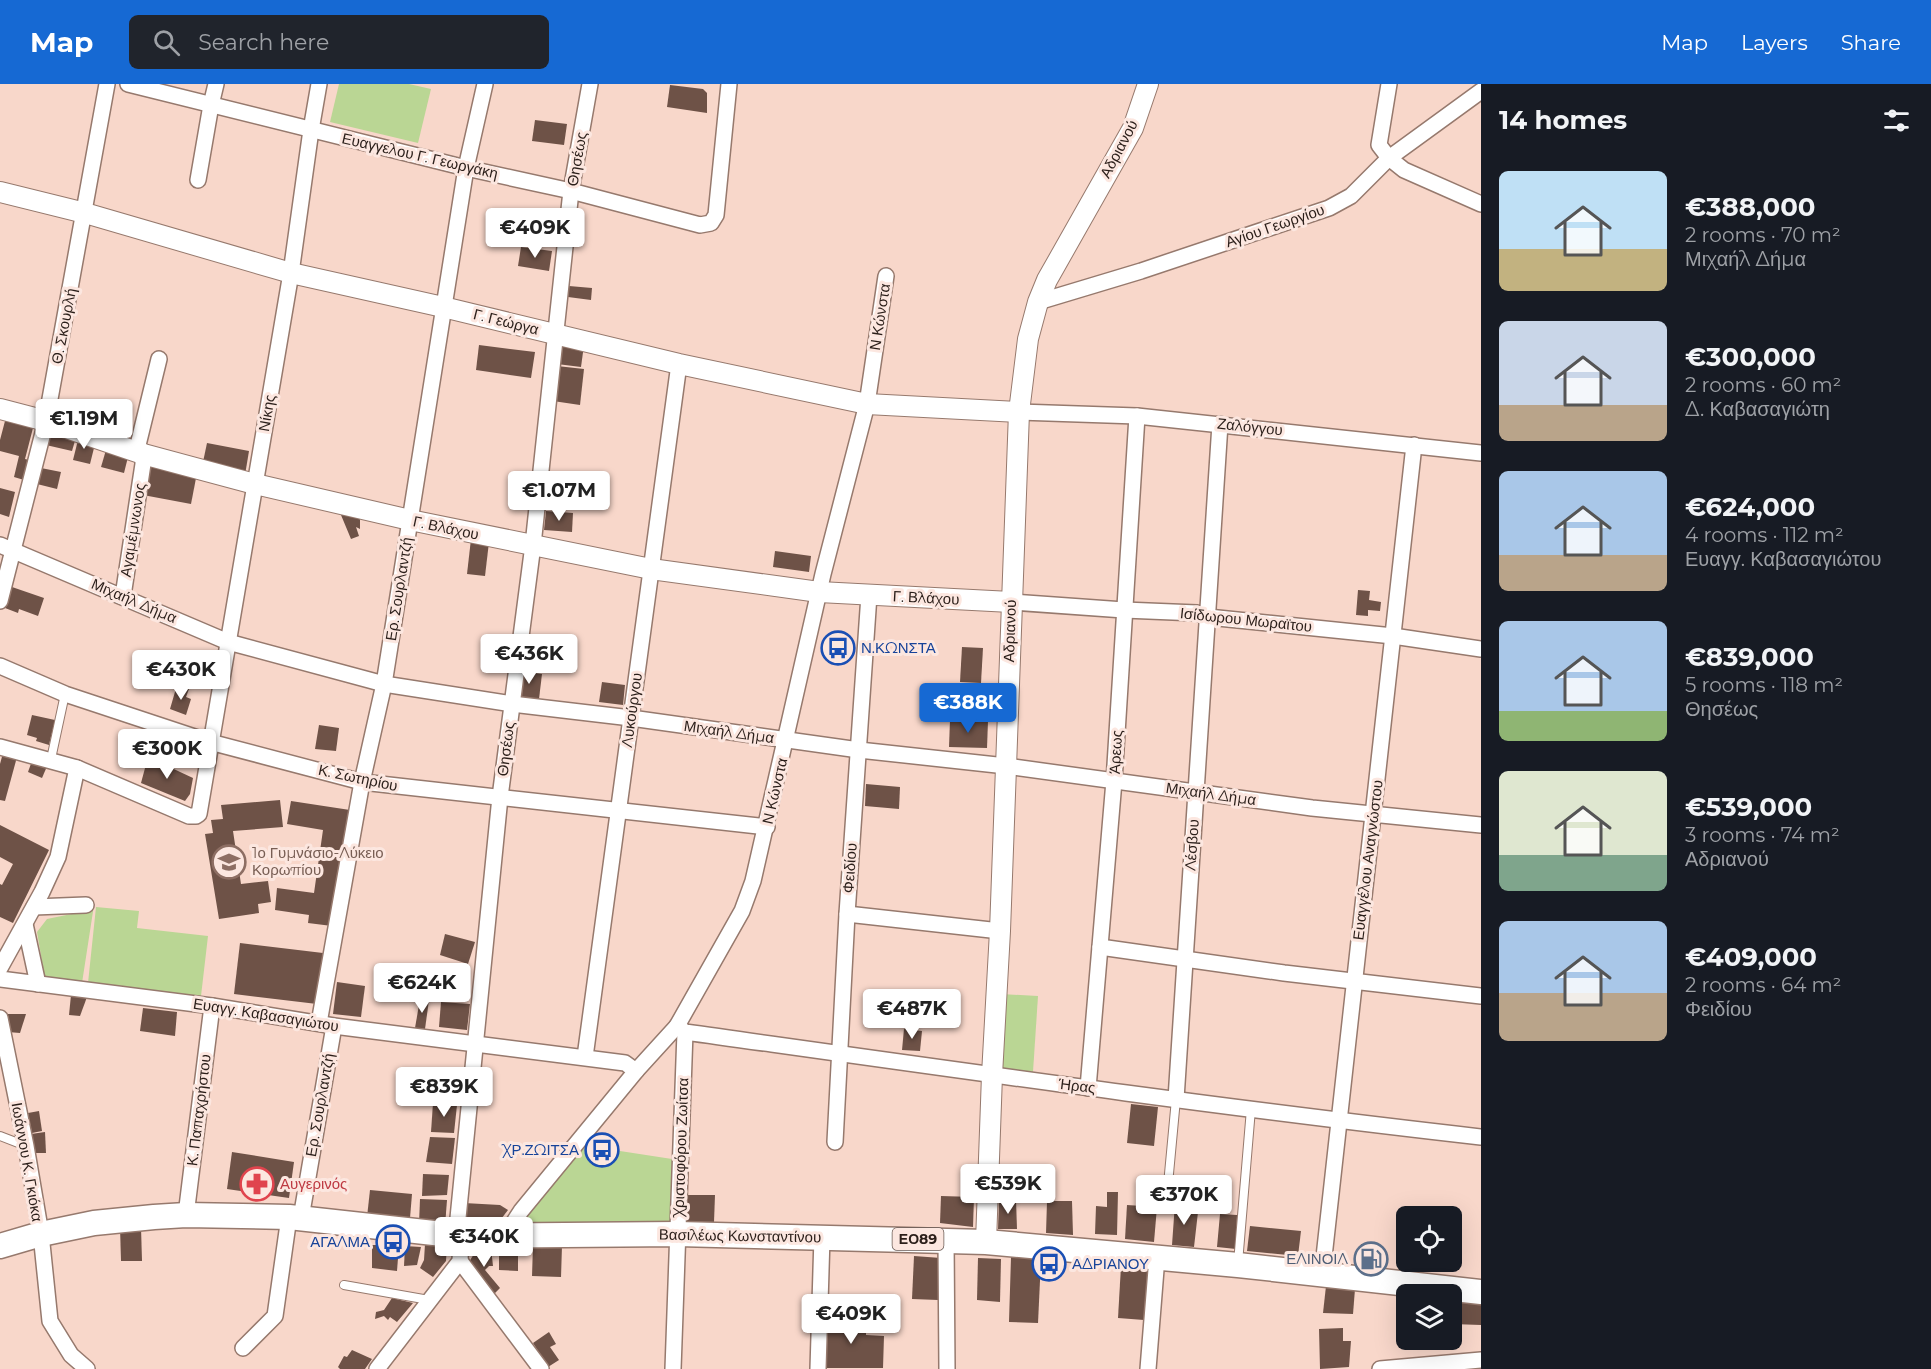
<!DOCTYPE html>
<meta charset="utf-8">
<style>
body{margin:0;font-family:Montserrat,sans-serif;background:#20242c;color:#f1f3f6;height:100vh;display:flex;flex-direction:column;font-size:22px;white-space:nowrap}
*{box-sizing:border-box;margin:0}
p{font-size:20px;color:#9ea1a6}
.icon{flex:none;width:33px;height:33px;fill:none;stroke:currentColor;stroke-width:2;stroke-linecap:round;stroke-linejoin:round}
.map{position:relative;flex:1;overflow:hidden}
.sheet{display:flex;flex-direction:column;background:#171b24;width:450px}
.sheet>*{flex:none}
.tools{position:absolute;left:1396px;top:1122px;display:grid;gap:12px}
.tools a{display:grid;place-items:center;width:66px;height:66px;border-radius:9px;background:#171b24;box-shadow:0 6px 24px #0002;font-size:30px}
.price{position:absolute;translate:-50% -51px;padding:0 14px;border-radius:6px;background:#fff;color:#222;font-size:20px;line-height:39px;filter:drop-shadow(0 2px 3px #0008)}
.price::after{content:'';position:absolute;left:50%;top:36px;width:18px;height:14px;margin-left:-9px;background:inherit;clip-path:polygon(0 0,100% 0,50% 100%)}
.price.current{background:#1669d3;color:#fff}
ul{padding:0;list-style:none}
li{display:flex;align-items:center;gap:18px;height:150px;padding:0 18px}
li span{display:grid;place-items:center;flex:none;width:168px;height:120px;border-radius:9px;color:#555}
li>.icon{margin-inline-start:auto}
span .icon{width:72px;height:72px;fill:#fffc;stroke-width:1}
li b{font-size:26px}
h2{display:flex;justify-content:space-between;align-items:center;height:72px;padding:0 18px;font-size:26px}
header{display:flex;align-items:center;gap:36px;box-sizing:border-box;height:84px;padding:0 30px;background:#1669d3;color:#fff}
header strong{font-size:28px}
nav{display:flex;gap:33px;margin-inline-start:auto;font-size:21px}
.search{width:420px;height:54px;background:#20242c;display:flex;align-items:center;gap:15px;box-sizing:border-box;padding:0 21px;border-radius:9px;color:#9ea1a6;font-size:22px}
main{display:flex;flex:1;min-height:0}
.map>svg:first-child{display:block}
.park{fill:#bad694}
.building{fill:#6e5247}
.lines{fill:none;stroke-linecap:round;stroke-linejoin:round}
.service-casing{stroke:#96796d;stroke-width:10}
.minor-casing{stroke:#96796d;stroke-width:18}
.tertiary-casing{stroke:#96796d;stroke-width:22}
.primary-casing{stroke:#96796d;stroke-width:27}
.service{stroke:#fff;stroke-width:8}
.minor{stroke:#fff;stroke-width:15}
.tertiary{stroke:#fff;stroke-width:20}
.primary{stroke:#fff;stroke-width:24}
.labels{text-anchor:middle;stroke-width:6;stroke-linejoin:round;paint-order:stroke}
.shield{fill:#fce7e0;stroke:#6a5b55;stroke-width:1.5}
.shield-label{font-size:14px;font-weight:bold;fill:#2b1f1a}
.street-label{font-size:15px;fill:#2b1f1a;stroke:#fce7e0}
.transit-label{font-size:15px;fill:#164399;stroke:#fce7e0;text-anchor:start}
.education-label{font-size:15px;fill:#785e54;stroke:#fce7e0;text-anchor:start}
.health-label{font-size:15px;fill:#be3a42;stroke:#fce7e0;text-anchor:start}
.service-label{font-size:15px;fill:#4e5e75;stroke:#fce7e0;text-anchor:end}
</style>
<header>
<strong>Map</strong>
<div class="search"><svg class="icon" aria-label="search" viewBox="0 0 24 24"><circle cx="10" cy="10" r="6"/><path d="M15 15l6 6"/></svg>Search here</div>
<nav><a>Map</a><a>Layers</a><a>Share</a></nav>
</header>
<main>
<div class="map">
<svg width="1481" height="1285" viewBox="0 0 1481 1285">
<rect width="100%" height="100%" fill="#f8d7ca"/>
<g class="park">
<path d="M339,0H409L431,5L418,59L330,38Z"/>
<path d="M94,821L82,899L45,895L37,848L47,835L86,827Z"/>
<path d="M96,823L139,827L137,844L208,852L201,912L88,899Z"/>
<path d="M1001,910L1038,912L1033,988L999,984Z"/>
<path d="M581,1061L672,1075L670,1145L520,1142L522,1132Z"/>
</g>
<g class="building">
<path d="M670,1L703,5L707,9V29L667,23Z"/>
<path d="M535,36L567,40L564,61L532,57Z"/>
<path d="M521,163L552,167L549,187L518,182Z"/>
<path d="M569,202L592,204L591,216L568,213Z"/>
<path d="M560,257L584,261L581,283L557,280Z"/>
<path d="M479,261L535,268L531,294L476,286Z"/>
<path d="M557,282L584,285L580,321L553,317Z"/>
<path d="M5,337L33,344L25,375L29,376L24,396L14,393L19,372L0,367V356Z"/>
<path d="M50,343L77,350L72,367L46,361Z"/>
<path d="M79,352L96,356L90,380L73,376Z"/>
<path d="M207,359L249,367L245,391L203,378Z"/>
<path d="M106,366L129,369L124,389L101,383Z"/>
<path d="M149,380L197,389L191,420L143,411Z"/>
<path d="M41,384L61,388L57,405L37,400Z"/>
<path d="M0,404L15,408L9,433L0,430Z"/>
<path d="M356,426L360,436V445L356,443L359,452L351,455L341,431Z"/>
<path d="M546,427L573,429L572,448L544,446Z"/>
<path d="M471,455L489,458L485,492L467,490Z"/>
<path d="M775,467L811,472L809,488L773,483Z"/>
<path d="M12,503L44,514L38,532L19,525L18,529L5,524Z"/>
<path d="M1358,506L1370,507L1369,516L1381,518L1380,527L1368,526V532L1356,531Z"/>
<path d="M962,563L983,564L981,599L960,598Z"/>
<path d="M519,587L542,590L539,615L516,612Z"/>
<path d="M602,598L625,601L623,621L599,618Z"/>
<path d="M177,601L189,605L186,613L191,615L186,631L170,625Z"/>
<path d="M32,631L55,636L49,661L36,657L37,654L27,651Z"/>
<path d="M950,636L988,637L987,664L949,663Z"/>
<path d="M319,641L339,644L336,667L315,665Z"/>
<path d="M167,648L196,656L192,678L162,670Z"/>
<path d="M3,669L17,673L5,717L0,716V680Z"/>
<path d="M148,673L193,694L190,710L185,717L141,699Z"/>
<path d="M33,674L48,680L42,694L28,688Z"/>
<path d="M866,700L900,703L899,725L865,722Z"/>
<path d="M280,716L283,743L233,747L241,800L268,797L271,818L258,820L259,829L219,835L205,750L213,749L211,736L223,735L221,721Z"/>
<path d="M291,717L350,726L332,842L308,839L309,831L275,826L277,804L314,809L323,746L287,740Z"/>
<path d="M0,741L49,766L13,839L0,833V800L2,801L13,780L0,773Z"/>
<path d="M445,850L475,858L468,880L440,871Z"/>
<path d="M240,859L323,869L317,920L234,910Z"/>
<path d="M337,898L365,902L361,933L333,930Z"/>
<path d="M71,911L87,913L80,932L69,931Z"/>
<path d="M420,915L429,916L425,945L415,944Z"/>
<path d="M441,918L470,920L467,946L439,943Z"/>
<path d="M143,924L177,928L175,952L140,947Z"/>
<path d="M6,930H26L20,949L8,948Z"/>
<path d="M904,945L922,947L920,967L902,966Z"/>
<path d="M433,1019L457,1021L454,1049L431,1048Z"/>
<path d="M1131,1020L1158,1023L1154,1062L1127,1059Z"/>
<path d="M39,1027L42,1047L32,1049L28,1029Z"/>
<path d="M45,1048L46,1069H36L31,1050Z"/>
<path d="M430,1053L455,1054L452,1080L426,1078Z"/>
<path d="M232,1068L294,1078L289,1114L227,1105Z"/>
<path d="M423,1090L449,1091L447,1111L422,1112Z"/>
<path d="M370,1106L412,1110L410,1134L367,1133Z"/>
<path d="M1107,1108H1118L1117,1151L1095,1150L1096,1122L1107,1123Z"/>
<path d="M688,1111H715L714,1138L686,1139Z"/>
<path d="M941,1112L974,1113L973,1143L940,1139Z"/>
<path d="M420,1115L447,1116L445,1142L419,1140Z"/>
<path d="M999,1116H1016L1017,1145H998Z"/>
<path d="M1047,1117H1072L1073,1151L1046,1149Z"/>
<path d="M464,1119L500,1121L508,1126L495,1143L463,1142Z"/>
<path d="M1175,1119L1189,1121V1128H1198L1194,1163L1172,1161Z"/>
<path d="M1127,1121L1157,1123L1154,1158L1125,1155Z"/>
<path d="M1220,1130L1237,1131L1236,1165L1217,1163Z"/>
<path d="M1250,1142L1301,1147L1298,1172L1247,1167Z"/>
<path d="M120,1143H141L142,1177H121Z"/>
<path d="M425,1160L447,1161L446,1177L433,1193L420,1184L424,1176Z"/>
<path d="M533,1160L562,1161L561,1193L532,1192Z"/>
<path d="M1361,1160L1381,1162L1379,1183L1359,1181Z"/>
<path d="M372,1161H399L397,1187L372,1184Z"/>
<path d="M405,1162L421,1163L417,1181L404,1182Z"/>
<path d="M499,1162L518,1163V1187L499,1186Z"/>
<path d="M491,1164L493,1182H489L485,1186L500,1204L493,1211L469,1178L477,1165Z"/>
<path d="M914,1172L941,1174L938,1216L912,1215Z"/>
<path d="M1011,1173L1041,1175L1038,1239L1009,1238Z"/>
<path d="M978,1174L1001,1175L1000,1218L977,1216Z"/>
<path d="M1121,1182L1148,1184L1144,1236L1118,1234Z"/>
<path d="M1326,1202L1355,1205L1353,1230L1323,1229Z"/>
<path d="M392,1214L413,1219L397,1238L390,1233L388,1236L384,1232L375,1235L376,1228L384,1226Z"/>
<path d="M1452,1216L1481,1219V1241L1452,1240Z"/>
<path d="M827,1231L857,1232V1241L866,1242V1251L884,1252L883,1284H824Z"/>
<path d="M1343,1244V1257H1351L1349,1283L1320,1285L1319,1245Z"/>
<path d="M549,1248L556,1260L550,1263L559,1276L548,1283L533,1259Z"/>
<path d="M352,1266L372,1275L365,1285H340L338,1283L344,1272L347,1273Z"/>
</g>
<g class="lines">
<g class="service-casing">
<g id="service">
<path d="M51,675L65,610"/>
<path d="M0,1052L26,1062"/>
<path d="M1167,1111L1176,1015"/>
<path d="M1238,1179L1251,1025"/>
<path d="M344,1201L429,1216"/>
</g>
</g>
<g class="minor-casing">
<g id="minor">
<path d="M128,0L466,84L571,107L700,141L711,139L716,131L729,0"/>
<path d="M1389,0L1379,61L1389,74L1404,86L1481,120"/>
<path d="M198,96L211,21L216,0"/>
<path d="M1038,218L1141,187L1329,124L1351,112L1389,74L1481,7"/>
<path d="M1019,328L1137,332L1481,369"/>
<path d="M0,461L228,558L384,600L512,620L631,634L859,666L1006,682L1312,724L1481,741"/>
<path d="M123,512L143,380V370L138,361L159,275"/>
<path d="M0,517L46,337L107,0"/>
<path d="M1011,518L1124,526L1197,529L1208,533L1393,552L1481,565"/>
<path d="M0,582L65,610L210,658L362,698L767,743"/>
<path d="M0,663L77,684L189,732H196L199,730L291,189L311,46L319,0"/>
<path d="M34,823L86,821"/>
<path d="M847,830L1000,847"/>
<path d="M25,840L38,900"/>
<path d="M1100,863L1284,889L1481,912"/>
<path d="M0,884L42,808L58,773L77,684"/>
<path d="M0,895L212,922L334,942L625,979L636,987"/>
<path d="M0,934L26,1062L41,1150L50,1237L71,1271L87,1285"/>
<path d="M319,939L362,698L384,600L466,84L485,0"/>
<path d="M677,942L685,948C950,985 1215,1023 1481,1053"/>
<path d="M585,973L679,280"/>
<path d="M1088,1004L1114,697L1137,332"/>
<path d="M1176,1015L1220,340"/>
<path d="M835,1058L847,830L869,511"/>
<path d="M186,1131L212,922"/>
<path d="M301,1134L334,942"/>
<path d="M511,1153L512,1141L521,1127L636,987L677,942L742,827L753,797L823,490L867,320L886,192"/>
<path d="M946,1156L947,1285"/>
<path d="M460,1177L541,1285"/>
<path d="M1322,1191L1414,361"/>
<path d="M243,1264L275,1232L289,1133"/>
<path d="M377,1285L460,1177L461,1152L458,1134L500,713L533,461L571,107L590,0"/>
<path d="M673,1285L685,948"/>
<path d="M818,1285L822,1153"/>
<path d="M1148,1285L1157,1173"/>
<path d="M1380,1285L1481,1276"/>
</g>
</g>
<g class="tertiary-casing">
<g id="tertiary">
<path d="M0,108L85,129L291,189L443,223L679,280L867,320L1019,328"/>
<path d="M0,325L46,337L143,370L255,400L410,436L651,485L819,508L1011,518"/>
<path d="M986,1158L992,991L1000,847L1019,328L1028,255L1038,218L1047,196L1133,44L1148,0"/>
</g>
</g>
<g class="primary-casing">
<path id="primary" d="M0,1162L41,1150L94,1139L154,1133L186,1131L289,1133L461,1152L678,1150L986,1158L1238,1181L1481,1208"/>
</g>
<use href="#service" class="service"/>
<use href="#minor" class="minor"/>
<use href="#tertiary" class="tertiary"/>
<use href="#primary" class="primary"/>
</g>
<defs>
<g id="bus-ring" transform="scale(1.725)"><circle r="9.5" fill="#fce7e0" stroke="#1a4fb4" stroke-width="1.5"/><path d="M-5-6H5V4H4V6H2V4H-2V6H-4V4H-5ZM-3.5-4V0h7V-4ZM-3.5 1.2v1.5H-2V1.2ZM2 1.2v1.5H3.5V1.2Z" fill="#1a4fb4"/></g>
<g id="school-ring" transform="scale(1.725)"><circle r="9.5" fill="#fce7e0" stroke="#8d6e63" stroke-width="1.5"/><path d="M0-5L7-2L0 1L-7-2ZM-4 1L0 2.5L4 1V4Q0 6-4 4Z" fill="#8d6e63"/></g>
<g id="pharmacy-ring" transform="scale(1.725)"><circle r="9.5" fill="#fce7e0" stroke="#e0444e" stroke-width="1.5"/><path d="M-2-6h4v4h4v4h-4v4h-4v-4h-4v-4h4Z" fill="#e0444e"/></g>
<g id="fuel-ring" transform="scale(1.725)"><circle r="9.5" fill="#fce7e0" stroke="#5c6f8a" stroke-width="1.5"/><path d="M-5.5-6h7V0h2V4h1.3V-2.5L3-4.5l.8-.8L6-3V5H2.5V1h-1V6h-7ZM-4.2-4.7v3.2H.2V-4.7Z" fill="#5c6f8a"/></g>
</defs>
<g fill-rule="evenodd">
<use href="#bus-ring" x="838" y="564"/>
<use href="#school-ring" x="229" y="778"/>
<use href="#bus-ring" x="602" y="1066"/>
<use href="#pharmacy-ring" x="257" y="1100"/>
<use href="#bus-ring" x="393" y="1158"/>
<use href="#fuel-ring" x="1371" y="1175"/>
<use href="#bus-ring" x="1049" y="1180"/>
</g>
<g class="labels">
<rect class="shield" x="892.5" y="1144" width="51" height="22" rx="4.5"/>
<g class="shield-label">
<text x="918" y="1160">ΕΟ89</text>
</g>
<g class="street-label">
<text transform="translate(1119 65) rotate(-62)" y="5">Αδριανού</text>
<text transform="translate(420 72) rotate(13)" y="5">Ευαγγελου Γ. Γεωργάκη</text>
<text transform="translate(577 75) rotate(-80)" y="5">Θησέως</text>
<text transform="translate(1275 142) rotate(-19)" y="5">Αγίου Γεωργίου</text>
<text transform="translate(880 233) rotate(-81)" y="5">Ν Κώνστα</text>
<text transform="translate(506 238) rotate(14)" y="5">Γ. Γεώργα</text>
<text transform="translate(64 242) rotate(-79)" y="5">Θ. Σκουρλή</text>
<text transform="translate(267 329) rotate(-80)" y="5">Νίκης</text>
<text transform="translate(1250 343) rotate(6)" y="5">Ζαλόγγου</text>
<text transform="translate(446 444) rotate(12)" y="5">Γ. Βλάχου</text>
<text transform="translate(133 446) rotate(-81)" y="5">Αγαμέμνωνος</text>
<text transform="translate(399 505) rotate(-81)" y="5">Ερ. Σουρλαντζή</text>
<text transform="translate(926 514) rotate(3)" y="5">Γ. Βλάχου</text>
<text transform="translate(134 517) rotate(23)" y="5">Μιχαήλ Δήμα</text>
<text transform="translate(1246 536) rotate(6)" y="5">Ισίδωρου Μωραϊτου</text>
<text transform="translate(1010 547) rotate(-88)" y="5">Αδριανού</text>
<text transform="translate(632 626) rotate(-82)" y="5">Λυκούργου</text>
<text transform="translate(729 648) rotate(8)" y="5">Μιχαήλ Δήμα</text>
<text transform="translate(506 665) rotate(-83)" y="5">Θησέως</text>
<text transform="translate(1116 668) rotate(-87)" y="5">Άρεως</text>
<text transform="translate(358 694) rotate(12)" y="5">Κ. Σωτηρίου</text>
<text transform="translate(775 707) rotate(-77)" y="5">Ν Κώνστα</text>
<text transform="translate(1211 710) rotate(8)" y="5">Μιχαήλ Δήμα</text>
<text transform="translate(1192 761) rotate(-86)" y="5">Λέσβου</text>
<text transform="translate(1368 776) rotate(-83)" y="5">Ευαγγέλου Αναγνώστου</text>
<text transform="translate(850 784) rotate(-86)" y="5">Φειδίου</text>
<text transform="translate(266 931) rotate(9)" y="5">Ευαγγ. Καβασαγιώτου</text>
<text transform="translate(1077 1002) rotate(7)" y="5">Ήρας</text>
<text transform="translate(320 1021) rotate(-80)" y="5">Ερ. Σουρλαντζή</text>
<text transform="translate(199 1026) rotate(-83)" y="5">Κ. Παπαχρήστου</text>
<text transform="translate(681 1063) rotate(-88)" y="5">Χριστοφόρου Ζωίτσα</text>
<text transform="translate(27 1078) rotate(80)" y="5">Ιωάννου Κ. Γκιόκα</text>
<text transform="translate(740 1152) rotate(1)" y="5">Βασιλέως Κωνσταντίνου</text>
</g>
<g class="transit-label">
<text x="861" y="569">Ν.ΚΩΝΣΤΑ</text>
<text x="579" y="1071" text-anchor="end">ΧΡ.ΖΩΙΤΣΑ</text>
<text x="370" y="1163" text-anchor="end">ΑΓΑΛΜΑ</text>
<text x="1072" y="1185">ΑΔΡΙΑΝΟΥ</text>
</g>
<g class="education-label">
<text x="252" y="774">1ο Γυμνάσιο-Λύκειο<tspan x="252" dy="17">Κορωπίου</tspan></text>
</g>
<g class="health-label">
<text x="280" y="1105">Αυγερινός</text>
</g>
<g class="service-label">
<text x="1348" y="1180">ΕΛΙΝΟΙΛ</text>
</g>
</g>
</svg>
<div class="tools">
<a><svg class="icon" aria-label="locate" viewBox="0 0 24 24"><circle cx="12" cy="12" r="6"/><path d="M12 2v4M12 18v4M2 12h4M18 12h4"/></svg></a>
<a><svg class="icon" aria-label="layers" viewBox="0 0 24 24"><path d="M12 4l9 5-9 5-9-5zM3 14l9 5 9-5"/></svg></a>
</div>
<b class="price" style="left:535px;top:175px">€409K</b>
<b class="price" style="left:84px;top:366px">€1.19M</b>
<b class="price" style="left:559px;top:438px">€1.07M</b>
<b class="price" style="left:529px;top:601px">€436K</b>
<b class="price" style="left:181px;top:617px">€430K</b>
<b class="price current" style="left:968px;top:650px">€388K</b>
<b class="price" style="left:167px;top:696px">€300K</b>
<b class="price" style="left:422px;top:930px">€624K</b>
<b class="price" style="left:912px;top:956px">€487K</b>
<b class="price" style="left:444px;top:1034px">€839K</b>
<b class="price" style="left:1008px;top:1131px">€539K</b>
<b class="price" style="left:1184px;top:1142px">€370K</b>
<b class="price" style="left:484px;top:1184px">€340K</b>
<b class="price" style="left:851px;top:1261px">€409K</b>
</div>
<section class="sheet">
<h2>14 homes<svg class="icon" aria-label="filters" viewBox="0 0 24 24"><path d="M4 7h16M4 17h16"/><circle cx="9" cy="7" r="2"/><circle cx="15" cy="17" r="2"/></svg></h2>
<ul>
<li><span style="background:linear-gradient(#bfe0f5 65%,#c2b280 0)"><svg class="icon" aria-label="home" viewBox="0 0 24 24"><path d="M3 11l9-7 9 7M6 9v11h12V9"/></svg></span><div><b>€388,000</b><p>2 rooms · 70 m²</p><p>Μιχαήλ Δήμα</p></div></li>
<li><span style="background:linear-gradient(#c9d6e8 70%,#b9a48a 0)"><svg class="icon" aria-label="home" viewBox="0 0 24 24"><path d="M3 11l9-7 9 7M6 9v11h12V9"/></svg></span><div><b>€300,000</b><p>2 rooms · 60 m²</p><p>Δ. Καβασαγιώτη</p></div></li>
<li><span style="background:linear-gradient(#a9c7e8 70%,#b9a48a 0)"><svg class="icon" aria-label="home" viewBox="0 0 24 24"><path d="M3 11l9-7 9 7M6 9v11h12V9"/></svg></span><div><b>€624,000</b><p>4 rooms · 112 m²</p><p>Ευαγγ. Καβασαγιώτου</p></div></li>
<li><span style="background:linear-gradient(#a9c7e8 75%,#8fb573 0)"><svg class="icon" aria-label="home" viewBox="0 0 24 24"><path d="M3 11l9-7 9 7M6 9v11h12V9"/></svg></span><div><b>€839,000</b><p>5 rooms · 118 m²</p><p>Θησέως</p></div></li>
<li><span style="background:linear-gradient(#dfe7d0 70%,#7fa58c 0)"><svg class="icon" aria-label="home" viewBox="0 0 24 24"><path d="M3 11l9-7 9 7M6 9v11h12V9"/></svg></span><div><b>€539,000</b><p>3 rooms · 74 m²</p><p>Αδριανού</p></div></li>
<li><span style="background:linear-gradient(#a9c7e8 60%,#b9a48a 0)"><svg class="icon" aria-label="home" viewBox="0 0 24 24"><path d="M3 11l9-7 9 7M6 9v11h12V9"/></svg></span><div><b>€409,000</b><p>2 rooms · 64 m²</p><p>Φειδίου</p></div></li>
</ul>
</section>
</main>
